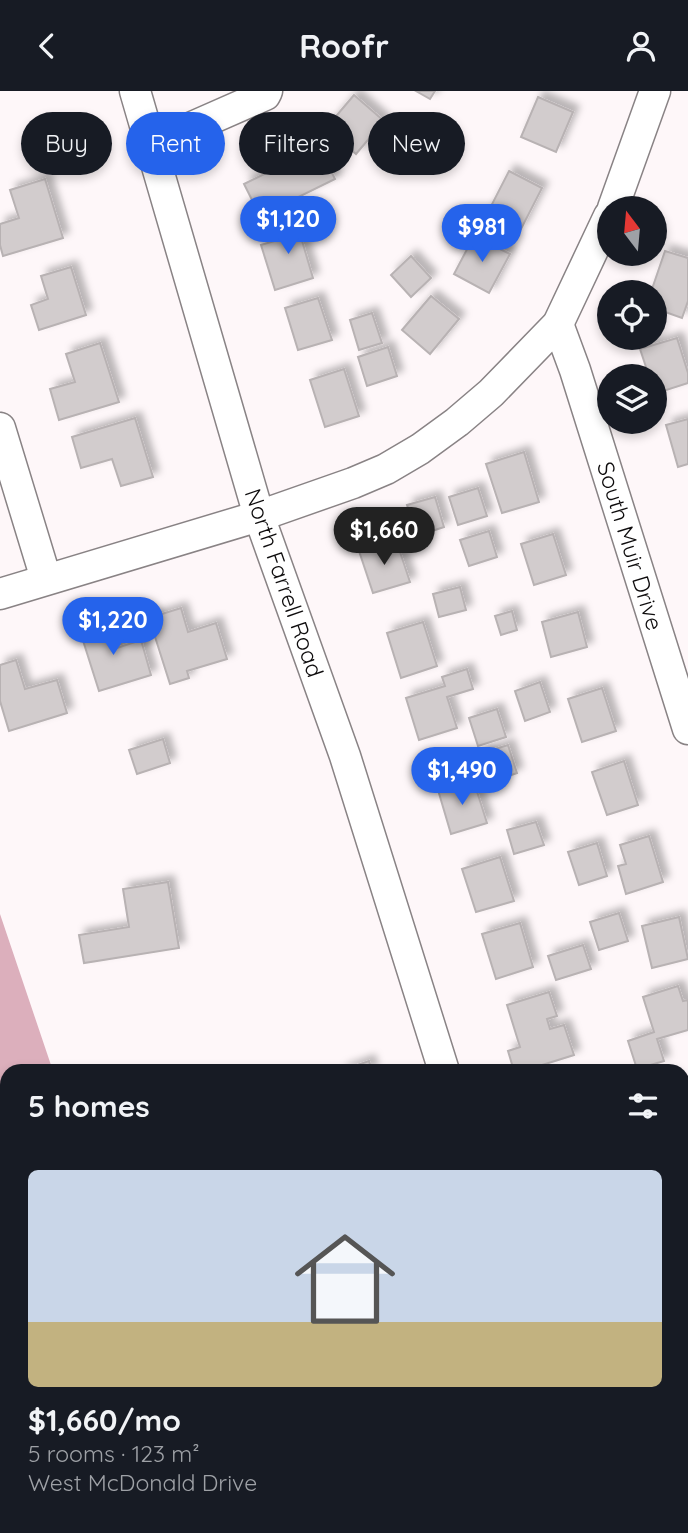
<!DOCTYPE html>
<meta charset="utf-8">
<style>
body{margin:0;font-family:Quicksand,sans-serif;background:#242831;color:#f1f3f6;height:100vh;display:flex;flex-direction:column;font-size:26px;white-space:nowrap}
*{box-sizing:border-box;margin:0}
p{font-size:23px;color:#9ea1a6}
.icon{flex:none;width:38px;height:38px;fill:none;stroke:currentColor;stroke-width:2;stroke-linecap:round;stroke-linejoin:round}
.map{position:relative;flex:1;overflow:hidden}
.side{position:absolute;left:0px;top:973px;width:690px;height:469px;display:flex;flex-direction:column;background:#171b24;border-radius:21px 21px 0 0;box-shadow:0 4px 10px #0003}
.side>*{flex:none}
.top-card{position:absolute;left:21px;top:21px;width:648px;height:63px;display:flex;gap:14px}
.needle{width:46px;rotate:344deg}
.controls{position:absolute;left:597px;top:105px;display:grid;gap:14px}
.controls a{display:grid;place-items:center;width:70px;height:70px;border-radius:50%;background:#171b24;box-shadow:0 4px 10px #0003;font-size:35px}
.price{position:absolute;translate:-50% -60px;padding:0 16px;border-radius:24px;background:#2563eb;color:#fff;font-size:23px;line-height:46px;filter:drop-shadow(0 2px 4px #0008)}
.price::after{content:'';position:absolute;left:50%;top:42px;width:21px;height:16px;margin-left:-10px;background:inherit;clip-path:polygon(0 0,100% 0,50% 100%)}
.price.current{background:#222;color:#fff}
ul{padding:0;list-style:none}
li{display:grid;align-content:center;gap:14px;height:371px;padding:0 28px}
li+li{border-top:2px solid #363941}
li span{display:grid;place-items:center;height:217px;border-radius:10px;color:#555}
li>.icon{margin-inline-start:auto}
span .icon{width:126px;height:126px;fill:#fffc;stroke-width:1}
li b{font-size:30px}
h2{display:flex;justify-content:space-between;align-items:center;height:84px;padding:0 28px;font-size:30px}
.pill{padding:0 24px;border-radius:32px;background:#171b24;box-shadow:0 4px 10px #0003;font-size:24px;line-height:63px}
.pill.current{background:#2563eb;color:#fff}
header{display:flex;justify-content:space-between;align-items:center;height:91px;padding:0 28px;background:#171b24;font-size:32px;font-weight:700}
.map>svg:first-child{display:block}
.green{fill:#fad8e1}
.forest{fill:#dcafbc}
.building{fill:#d2cccd;stroke:#b8b2b3;stroke-width:2;filter:url(#shadow)}
.lines{fill:none;stroke-linecap:round;stroke-linejoin:round}
.street-casing{stroke:#898385;stroke-width:33}
.street{stroke:#fff;stroke-width:30}
.labels{text-anchor:middle;stroke-width:6;stroke-linejoin:round;paint-order:stroke}
.street-label{font-size:23px;fill:#0d0b0c;stroke:#fff}
</style>
<header><svg class="icon" aria-label="back" viewBox="0 0 24 24"><path d="M15 5l-7 7 7 7"/></svg>Roofr<svg class="icon" aria-label="person" viewBox="0 0 24 24"><circle cx="12" cy="8" r="4"/><path d="M4 21q1-7 8-7t8 7"/></svg></header>
<div class="map">
<svg width="688" height="1442" viewBox="0 0 688 1442">
<defs>
<filter id="shadow"><feDropShadow dx="6" dy="-6" stdDeviation="3.5" flood-color="#0004"/></filter>
</defs>
<rect width="100%" height="100%" fill="#fef7f9"/>
<path class="green" d="M0,1139L7,1181V1229L0,1230Z"/>
<g class="forest">
<path d="M0,823L53,980H7V1181L0,1139Z"/>
<path d="M7,1229V1435H369L379,1440L392,1435H558L560,1442H0V1230Z"/>
</g>
<g class="building">
<path d="M416,0H435L430,8Z"/>
<path d="M354,4L384,30L356,63L326,37Z"/>
<path d="M538,6L573,21L556,61L521,46Z"/>
<path d="M319,56L335,88L260,125L244,93Z"/>
<path d="M509,80L542,97L521,138L488,121Z"/>
<path d="M45,88L63,147L3,165L0,154V133L19,127L10,99Z"/>
<path d="M305,128L308,141L300,143L313,187L275,199L261,154L281,148L277,136Z"/>
<path d="M474,145L510,163L489,202L454,183Z"/>
<path d="M665,160L688,167V210L682,227L654,217V201H651Z"/>
<path d="M411,165L431,187L411,206L391,184Z"/>
<path d="M71,176L86,224L39,239L31,214L48,208L41,185Z"/>
<path d="M431,205L459,228L430,263L402,239Z"/>
<path d="M318,207L332,249L298,259L285,217Z"/>
<path d="M372,222L382,252L359,259L350,229Z"/>
<path d="M677,247L688,282V292L654,303V285H649L640,258Z"/>
<path d="M100,252L119,311L59,329L50,298L75,291L66,263Z"/>
<path d="M388,256L397,285L367,295L358,266Z"/>
<path d="M344,278L359,325L325,336L310,289Z"/>
<path d="M135,327L153,386L121,395L112,368L81,377L72,346Z"/>
<path d="M688,328V373L678,376L666,334Z"/>
<path d="M524,361L539,411L502,422L486,373Z"/>
<path d="M478,397L487,425L458,434L449,406Z"/>
<path d="M435,406L444,436L417,445L407,414Z"/>
<path d="M489,440L497,466L469,475L460,449Z"/>
<path d="M553,443L566,484L534,494L521,453Z"/>
<path d="M396,449L410,491L373,502L359,460Z"/>
<path d="M460,496L466,519L439,526L433,503Z"/>
<path d="M181,517L188,541L216,532L227,568L187,580L189,587L170,593L149,527Z"/>
<path d="M512,520L517,539L501,544L495,525Z"/>
<path d="M578,521L587,556L551,566L542,531Z"/>
<path d="M105,528L114,558L141,549L151,584L99,600L79,537Z"/>
<path d="M423,531L437,575L401,587L387,542Z"/>
<path d="M16,569L25,598L57,589L67,622L9,640L0,610V574Z"/>
<path d="M467,578L473,598L447,606L457,637L419,649L406,607L445,595L442,586Z"/>
<path d="M540,591L550,621L525,630L515,600Z"/>
<path d="M602,597L616,640L582,651L568,608Z"/>
<path d="M497,618L506,646L478,655L469,627Z"/>
<path d="M163,648L170,672L137,683L129,659Z"/>
<path d="M508,654L517,682L488,692L479,663Z"/>
<path d="M624,670L638,714L607,724L592,681Z"/>
<path d="M473,688L487,732L451,743L438,699Z"/>
<path d="M536,731L544,754L514,763L507,739Z"/>
<path d="M649,745L663,791L626,803L618,775L626,773L620,754Z"/>
<path d="M597,752L607,785L579,794L568,761Z"/>
<path d="M500,766L514,810L476,821L462,778Z"/>
<path d="M168,791L179,857L84,872L79,844L129,836L123,798Z"/>
<path d="M619,822L628,850L599,859L590,831Z"/>
<path d="M679,826L688,868L652,877L642,835Z"/>
<path d="M520,832L533,876L496,888L482,843Z"/>
<path d="M583,854L591,878L556,889L548,865Z"/>
<path d="M678,895L683,910L688,909V939L657,948L664,970L637,978L628,950L654,941L643,906Z"/>
<path d="M549,901L557,925L547,928L550,938L564,934L574,964L523,980H514L508,960L520,956L507,914Z"/>
<path d="M369,970L372,980H340Z"/>
<path d="M688,1051V1082L682,1084V1053Z"/>
<path d="M688,1201V1234L682,1236V1202Z"/>
</g>
<g class="lines">
<g class="street-casing">
<g id="street">
<path d="M135,0L259,425L345,665L444,980"/>
<path d="M151,50L174,44L265,4L267,0"/>
<path d="M613,117L655,0"/>
<path d="M558,233L575,279L688,638"/>
<path d="M0,337L46,488"/>
<path d="M0,503L259,425L353,392L386,378L420,358L457,331L491,302L558,233L609,125"/>
<path d="M682,1331L688,1329"/>
<path d="M588,1435L590,1442"/>
</g>
</g>
<use href="#street" class="street"/>
</g>
<g class="labels">
<g class="street-label">
<text transform="translate(630 455) rotate(73)" y="8">South Muir Drive</text>
<text transform="translate(284 492) rotate(71)" y="8">North Farrell Road</text>
</g>
</g>
</svg>
<div class="controls">
<a><svg class="needle" viewBox="-14 -14 28 28"><path d="M0-13l5 13h-10z" fill="#e53935"/><path d="M0 13l5-13h-10z" fill="#9ea1a6"/></svg></a>
<a><svg class="icon" aria-label="locate" viewBox="0 0 24 24"><circle cx="12" cy="12" r="6"/><path d="M12 2v4M12 18v4M2 12h4M18 12h4"/></svg></a>
<a><svg class="icon" aria-label="layers" viewBox="0 0 24 24"><path d="M12 4l9 5-9 5-9-5zM3 14l9 5 9-5"/></svg></a>
</div>
<b class="price" style="left:288px;top:165px">$1,120</b>
<b class="price" style="left:482px;top:173px">$981</b>
<b class="price current" style="left:384px;top:476px">$1,660</b>
<b class="price" style="left:113px;top:566px">$1,220</b>
<b class="price" style="left:462px;top:716px">$1,490</b>
<div class="top-card">
<a class="pill">Buy</a>
<a class="pill current">Rent</a>
<a class="pill">Filters</a>
<a class="pill">New</a>
</div>
<section class="side">
<h2>5 homes<svg class="icon" aria-label="filters" viewBox="0 0 24 24"><path d="M4 7h16M4 17h16"/><circle cx="9" cy="7" r="2"/><circle cx="15" cy="17" r="2"/></svg></h2>
<ul>
<li><span style="background:linear-gradient(#c9d6e8 70%,#c2b280 0)"><svg class="icon" aria-label="home" viewBox="0 0 24 24"><path d="M3 11l9-7 9 7M6 9v11h12V9"/></svg></span><div><b>$1,660/mo</b><p>5 rooms · 123 m²</p><p>West McDonald Drive</p></div></li>
</ul>
</section>
</div>
